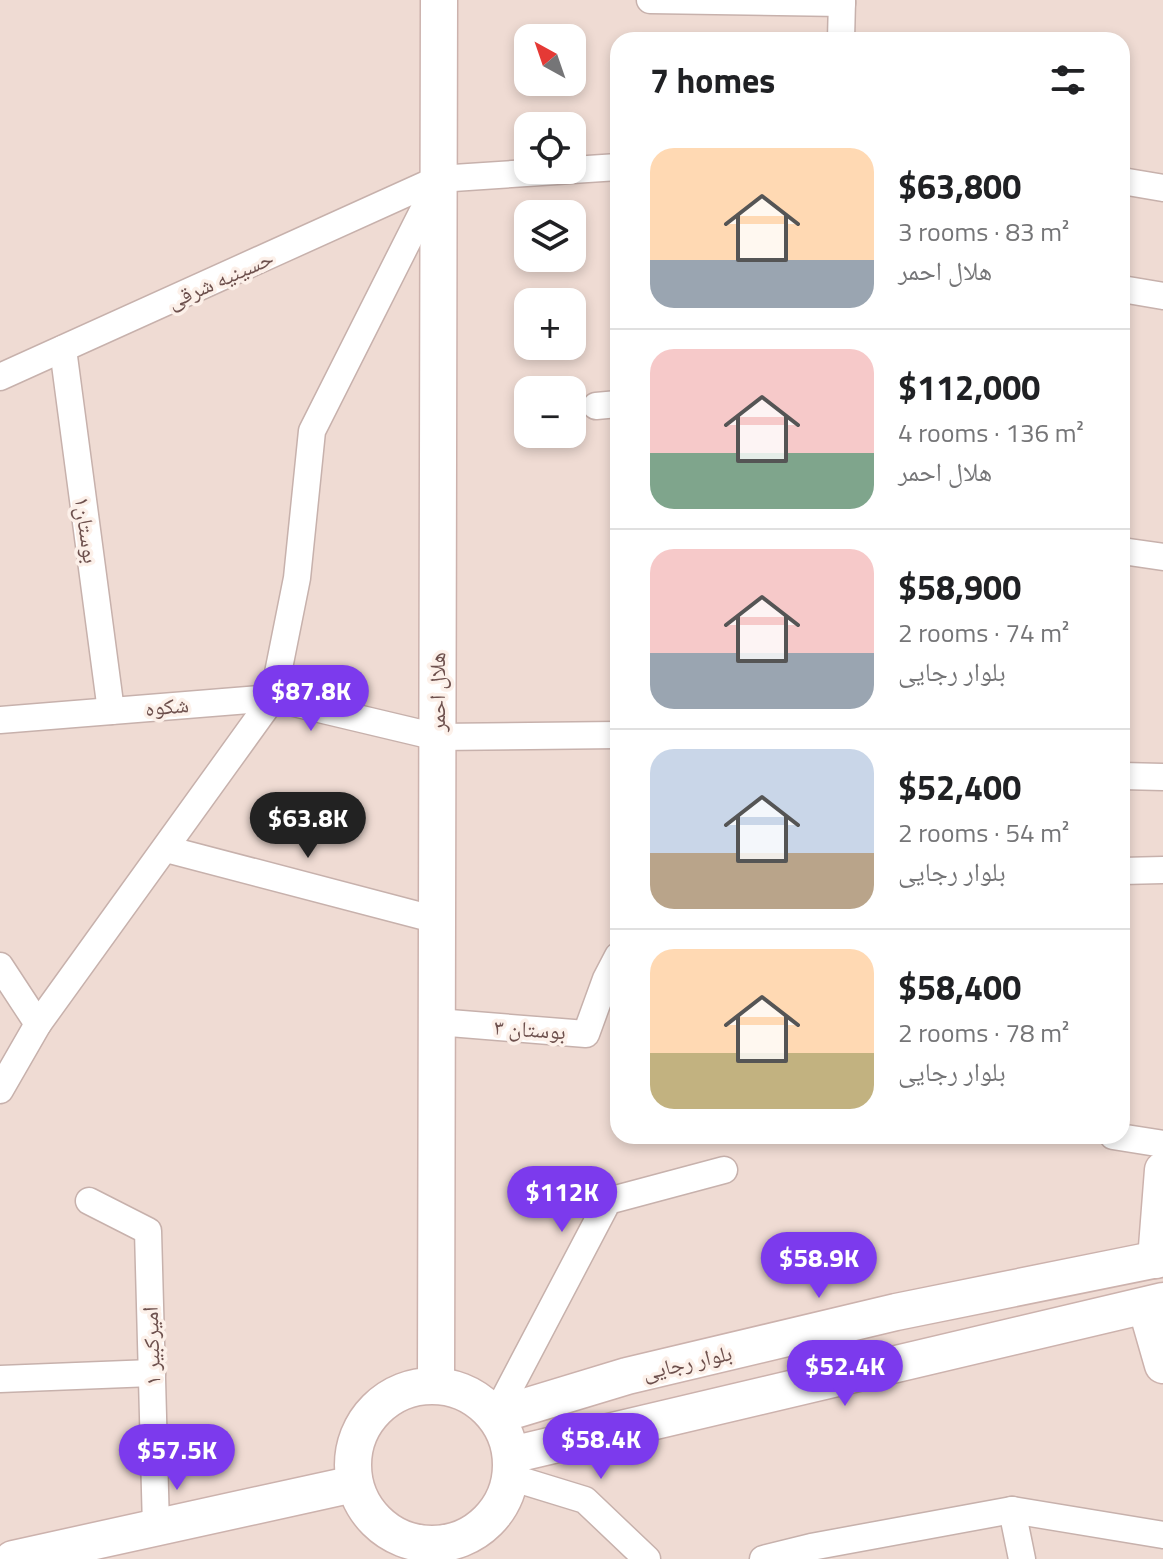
<!DOCTYPE html>
<meta charset="utf-8">
<style>
body{margin:0;font-family:"Titillium Web","Noto Naskh Arabic",sans-serif;background:#f2f2f2;color:#202124;height:100vh;display:flex;flex-direction:column;font-size:30px;white-space:nowrap}
*{box-sizing:border-box;margin:0}
p{font-size:26px;color:#757577}
.icon{flex:none;width:44px;height:44px;fill:none;stroke:currentColor;stroke-width:2;stroke-linecap:round;stroke-linejoin:round}
.map{position:relative;flex:1;overflow:hidden}
.side{position:absolute;left:610px;top:32px;width:520px;height:1112px;display:flex;flex-direction:column;background:#fff;border-radius:24px;box-shadow:0 4px 12px #0003}
.side>*{flex:none}
.needle{width:52px;rotate:320deg}
.tools{position:absolute;left:514px;top:24px;display:grid;gap:16px}
.tools a{display:grid;place-items:center;width:72px;height:72px;border-radius:16px;background:#fff;box-shadow:0 4px 12px #0003;font-size:40px}
.price{position:absolute;translate:-50% -68px;padding:0 18px;border-radius:28px;background:#7c3aed;color:#fff;font-size:26px;line-height:52px;filter:drop-shadow(0 2px 4px #0008)}
.price::after{content:'';position:absolute;left:50%;top:48px;width:24px;height:18px;margin-left:-12px;background:inherit;clip-path:polygon(0 0,100% 0,50% 100%)}
.price.selected{background:#222;color:#fff}
ul{padding:0;list-style:none}
li{display:flex;align-items:center;gap:24px;height:200px;padding:0 40px}
li+li{border-top:2px solid #e0e0e0}
li span{display:grid;place-items:center;flex:none;width:224px;height:160px;border-radius:24px;color:#555}
li>.icon{margin-inline-start:auto}
span .icon{width:96px;height:96px;fill:#fffc;stroke-width:1}
li b{font-size:34px}
h2{display:flex;justify-content:space-between;align-items:center;height:96px;padding:0 40px;font-size:34px}
.map>svg:first-child{display:block}
.residential{fill:#efdbd3;fill-rule:evenodd}
.lines{fill:none;stroke-linecap:round;stroke-linejoin:round}
.street-casing{stroke:#c7b1ac;stroke-width:29}
.secondary-casing{stroke:#ccb2ad;stroke-width:39}
.street{stroke:#fff;stroke-width:26}
.secondary{stroke:#fff;stroke-width:36}
.labels{text-anchor:middle;stroke-width:7;stroke-linejoin:round;paint-order:stroke}
.street-label{font-size:22px;fill:#6d504d;stroke:#fcf0e9}
</style>
<div class="map">
<svg width="1163" height="1559" viewBox="0 0 1163 1559">
<rect width="100%" height="100%" fill="#f8ebe4"/>
<path class="residential" d="M0,0H1163V1559H0ZM528,38H572V82H528ZM618,40H1122V1136H618ZM528,126H572V170H528ZM528,214H572V258H528ZM528,302H572V346H528ZM528,390H572V434H528Z"/>
<g class="lines">
<g class="street-casing">
<g id="street">
<path d="M650,0L842,3"/>
<path d="M841,40L842,0"/>
<path d="M1122,181L1163,188"/>
<path d="M1122,289L1163,296"/>
<path d="M63,349L111,711"/>
<path d="M0,377L438,179L618,167"/>
<path d="M596,406L618,404"/>
<path d="M1122,551L1163,557"/>
<path d="M0,720L273,698L437,737L618,735"/>
<path d="M1122,776L1163,777"/>
<path d="M166,849L437,920"/>
<path d="M1122,871L1163,870"/>
<path d="M0,966L38,1024"/>
<path d="M437,1022L586,1034L606,979L618,956"/>
<path d="M0,1090L38,1024L273,698L297,578L312,431L437,183"/>
<path d="M1113,1136L1163,1144"/>
<path d="M89,1201L148,1231L156,1527"/>
<path d="M0,1379L152,1373"/>
<path d="M495,1416L608,1201L724,1170"/>
<path d="M510,1477L585,1500L647,1559"/>
<path d="M1012,1510L1022,1559"/>
<path d="M763,1559L811,1547L1012,1510L1163,1535"/>
</g>
</g>
<g class="secondary-casing">
<g id="secondary">
<path d="M1156,1260L1163,1170"/>
<path d="M1146,1306L1163,1365"/>
<path d="M436,1385L439,0"/>
<circle cx="432" cy="1465" r="79"/>
<path d="M495,1416L627,1376L896,1312L1163,1258"/>
<path d="M511,1455L1163,1301"/>
<path d="M13,1559L354,1484"/>
</g>
</g>
<use href="#street" class="street"/>
<use href="#secondary" class="secondary"/>
</g>
<g class="labels">
<g class="street-label">
<text transform="translate(220 279) rotate(-24)" y="8">حسینیه شرقی</text>
<text transform="translate(87 530) rotate(82)" y="8">بوستان۱</text>
<text transform="translate(437 692) rotate(-90)" y="8">هلال احمر</text>
<text transform="translate(167 706) rotate(-5)" y="8">شکوه</text>
<text transform="translate(530 1029) rotate(4)" y="8">بوستان ٣</text>
<text transform="translate(151 1346) rotate(-92)" y="8">امیرکبیر ۱</text>
<text transform="translate(687 1362) rotate(-13)" y="8">بلوار رجایی</text>
</g>
</g>
</svg>
<div class="tools">
<a><svg class="needle" viewBox="-14 -14 28 28"><path d="M0-13l5 13h-10z" fill="#e53935"/><path d="M0 13l5-13h-10z" fill="#757577"/></svg></a>
<a><svg class="icon" aria-label="locate" viewBox="0 0 24 24"><circle cx="12" cy="12" r="6"/><path d="M12 2v4M12 18v4M2 12h4M18 12h4"/></svg></a>
<a><svg class="icon" aria-label="layers" viewBox="0 0 24 24"><path d="M12 4l9 5-9 5-9-5zM3 14l9 5 9-5"/></svg></a>
<a>+</a>
<a>−</a>
</div>
<b class="price" style="left:311px;top:733px">$87.8K</b>
<b class="price selected" style="left:308px;top:860px">$63.8K</b>
<b class="price" style="left:562px;top:1234px">$112K</b>
<b class="price" style="left:819px;top:1300px">$58.9K</b>
<b class="price" style="left:845px;top:1408px">$52.4K</b>
<b class="price" style="left:601px;top:1481px">$58.4K</b>
<b class="price" style="left:177px;top:1492px">$57.5K</b>
<section class="side">
<h2>7 homes<svg class="icon" aria-label="filters" viewBox="0 0 24 24"><path d="M4 7h16M4 17h16"/><circle cx="9" cy="7" r="2"/><circle cx="15" cy="17" r="2"/></svg></h2>
<ul>
<li><span style="background:linear-gradient(#ffd9b3 70%,#9aa5b1 0)"><svg class="icon" aria-label="home" viewBox="0 0 24 24"><path d="M3 11l9-7 9 7M6 9v11h12V9"/></svg></span><div><b>$63,800</b><p>3 rooms · 83 m²</p><p>هلال احمر</p></div></li>
<li><span style="background:linear-gradient(#f6c9c9 65%,#7fa58c 0)"><svg class="icon" aria-label="home" viewBox="0 0 24 24"><path d="M3 11l9-7 9 7M6 9v11h12V9"/></svg></span><div><b>$112,000</b><p>4 rooms · 136 m²</p><p>هلال احمر</p></div></li>
<li><span style="background:linear-gradient(#f6c9c9 65%,#9aa5b1 0)"><svg class="icon" aria-label="home" viewBox="0 0 24 24"><path d="M3 11l9-7 9 7M6 9v11h12V9"/></svg></span><div><b>$58,900</b><p>2 rooms · 74 m²</p><p>بلوار رجایی</p></div></li>
<li><span style="background:linear-gradient(#c9d6e8 65%,#b9a48a 0)"><svg class="icon" aria-label="home" viewBox="0 0 24 24"><path d="M3 11l9-7 9 7M6 9v11h12V9"/></svg></span><div><b>$52,400</b><p>2 rooms · 54 m²</p><p>بلوار رجایی</p></div></li>
<li><span style="background:linear-gradient(#ffd9b3 65%,#c2b280 0)"><svg class="icon" aria-label="home" viewBox="0 0 24 24"><path d="M3 11l9-7 9 7M6 9v11h12V9"/></svg></span><div><b>$58,400</b><p>2 rooms · 78 m²</p><p>بلوار رجایی</p></div></li>
</ul>
</section>
</div>
